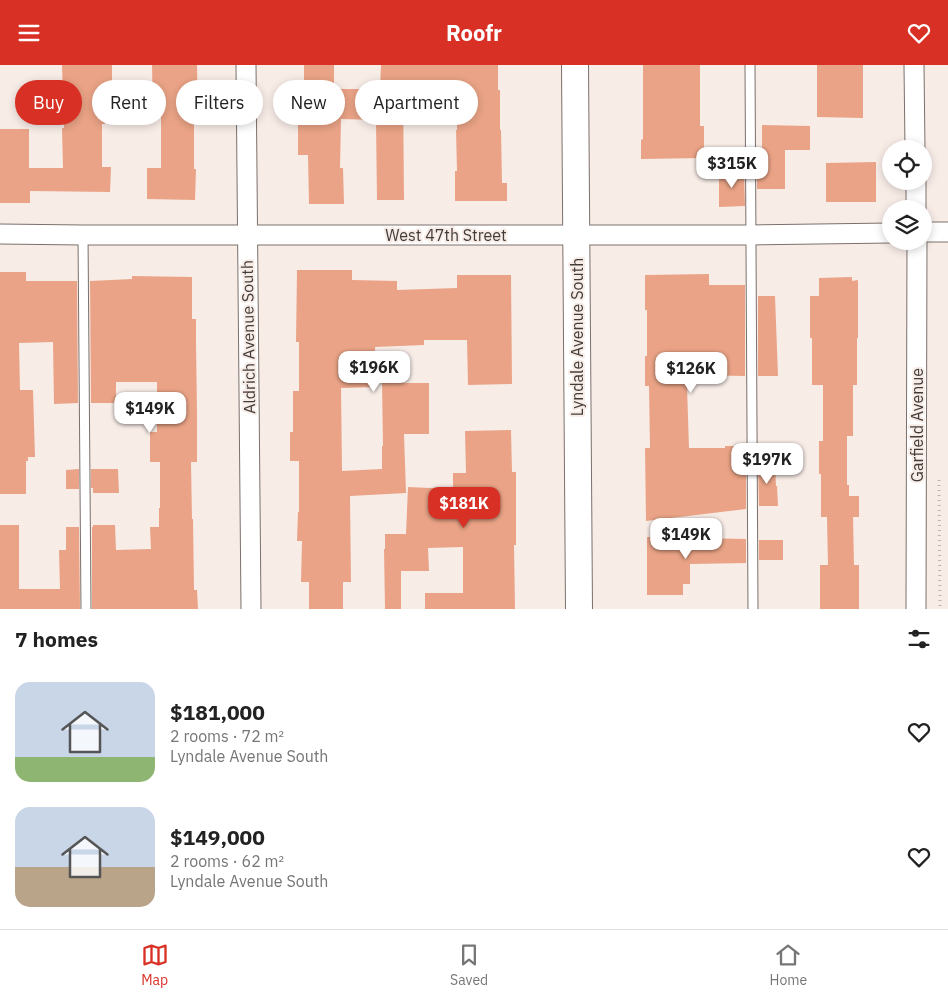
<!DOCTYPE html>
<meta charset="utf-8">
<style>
body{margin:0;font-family:"IBM Plex Sans",sans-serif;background:#f2f2f2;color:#222;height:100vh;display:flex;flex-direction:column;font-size:19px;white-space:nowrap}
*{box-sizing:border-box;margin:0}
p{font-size:16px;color:#767676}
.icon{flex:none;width:28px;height:28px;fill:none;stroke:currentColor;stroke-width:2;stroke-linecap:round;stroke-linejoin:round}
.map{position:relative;height:544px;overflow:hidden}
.side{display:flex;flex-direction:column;background:#fff;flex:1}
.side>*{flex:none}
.guide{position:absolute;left:15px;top:15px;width:500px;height:45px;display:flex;gap:10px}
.fabs{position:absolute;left:882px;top:75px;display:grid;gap:10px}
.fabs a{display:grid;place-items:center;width:50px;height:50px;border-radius:50%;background:#fff;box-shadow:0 2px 8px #0003;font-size:25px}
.price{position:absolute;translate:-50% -42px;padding:0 11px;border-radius:10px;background:#fff;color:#222;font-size:16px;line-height:32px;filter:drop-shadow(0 1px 2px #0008)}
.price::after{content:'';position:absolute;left:50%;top:30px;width:15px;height:11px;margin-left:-8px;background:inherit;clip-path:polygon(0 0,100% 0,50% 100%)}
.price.current{background:#d93025;color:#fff}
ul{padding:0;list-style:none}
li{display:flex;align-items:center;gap:15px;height:125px;padding:0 15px}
li span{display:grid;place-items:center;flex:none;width:140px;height:100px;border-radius:15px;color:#555}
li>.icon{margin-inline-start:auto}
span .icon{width:60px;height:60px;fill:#fffc;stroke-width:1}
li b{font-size:21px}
h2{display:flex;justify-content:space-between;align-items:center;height:60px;padding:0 15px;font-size:21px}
.tag{padding:0 18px;border-radius:22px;background:#fff;box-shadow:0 2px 8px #0003;font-size:18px;line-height:45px}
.tag.current{background:#d93025;color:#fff}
header{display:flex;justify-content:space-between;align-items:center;height:65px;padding:0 15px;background:#d93025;color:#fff;font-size:22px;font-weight:700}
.tabs{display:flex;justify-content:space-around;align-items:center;height:70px;border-top:1px solid #e0e0e0;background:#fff;font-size:14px;color:#767676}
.tabs a{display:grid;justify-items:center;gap:2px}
.tabs .current{color:#d93025}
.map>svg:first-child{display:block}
.building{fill:#eaa386}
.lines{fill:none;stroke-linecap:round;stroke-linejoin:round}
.service-casing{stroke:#7b706c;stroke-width:11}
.minor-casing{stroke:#7b706c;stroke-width:21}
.secondary-casing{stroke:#7b706c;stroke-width:28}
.path{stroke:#beb5b1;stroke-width:3;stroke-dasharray:1 4;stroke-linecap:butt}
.service{stroke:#fff;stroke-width:9}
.minor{stroke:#fff;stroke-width:19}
.secondary{stroke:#fff;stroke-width:26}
.labels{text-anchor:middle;stroke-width:4;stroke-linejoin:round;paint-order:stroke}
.street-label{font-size:16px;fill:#413c3a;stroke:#f8ece7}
</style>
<header><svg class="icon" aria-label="menu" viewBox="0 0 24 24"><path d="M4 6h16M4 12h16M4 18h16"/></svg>Roofr<svg class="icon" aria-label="heart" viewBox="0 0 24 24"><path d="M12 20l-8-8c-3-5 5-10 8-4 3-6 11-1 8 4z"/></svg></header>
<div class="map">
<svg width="948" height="544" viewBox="0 0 948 544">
<rect width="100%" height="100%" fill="#f8ece7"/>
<g class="building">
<path d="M62,0H112V18H105V59H102V102H111L110,127L30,126V138H0V64H29V103H63L62,63H64Z"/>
<path d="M152,0H197L198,49H194V104H196L195,135L147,134V103H161V50H153Z"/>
<path d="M304,0H334V24H380L381,0H498V25H500V65H501L502,118H507V136H455V106H457L456,65H457V20H403L404,135H377L376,55L341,54L340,103H343L344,139H309L308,90H298V54H296L297,23H304Z"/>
<path d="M643,0H700V61H704V93L641,94V75L643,74Z"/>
<path d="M817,0H863V53L817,52Z"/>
<path d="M762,60L810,61V85H785V124H757V105H761L762,100Z"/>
<path d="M876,97V137H826V98Z"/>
<path d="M744,105L745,141L719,142V106Z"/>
<path d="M297,205H352V215L397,216V225L457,223V210H511L512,319L468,320L467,275H424V280L375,282L376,322L341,323L342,406L382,404V381H383L382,318H429V369H404L406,428L350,431L351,517H343V544H309V517H301L302,476H297L298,447H299V396H290V367H293V326H299V277H296Z"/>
<path d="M0,207H26V216H77L78,338L54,339L53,277L19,278L20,325H33L35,392H28V396H26V429H0Z"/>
<path d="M709,209V220H745V311L689,310L688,321H687L689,383H725V381H746V444L646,456L645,383H650L649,321H645V291H647V245H645V210Z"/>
<path d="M132,211L192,212V254H196V277L197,349V397H191L192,454H193L194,525H197L198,544H92V462H93V460H115L116,485L151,484L150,462H159V443H160V397H150V367H157V317H116V338H91L90,216L132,214Z"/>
<path d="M852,212V216L858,215V273H857V320H853V371H847V420H849V431H859V452H853L854,500H859V544H820V500H828L827,452H821V409H819V376H823V320H812V273H810V231H819V213Z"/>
<path d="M758,231H775L778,311H758Z"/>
<path d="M511,365L512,407H516V480H514L515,544H425V528H463V482L428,483L429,506H401V544H385L384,484H385V469H406L408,422L453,424V408H466L465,366Z"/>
<path d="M758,398H775L776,421H777L778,441H759Z"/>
<path d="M79,404V424H66V405Z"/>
<path d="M91,404H118L119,428H93V423H91Z"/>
<path d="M0,460H19V524H60L59,485H66V462H79L80,544H0Z"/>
<path d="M647,472L746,474V498L690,499V519H683V530H647Z"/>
<rect x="759" y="475" width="24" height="20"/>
</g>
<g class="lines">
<g class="service-casing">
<g id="service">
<path d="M750,0L753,544"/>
<path d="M83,170L86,544"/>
</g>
</g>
<g class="minor-casing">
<g id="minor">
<path d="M246,0L251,544"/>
<path d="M914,0L915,84"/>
<path d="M916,116V144"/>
<path d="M924,167H948"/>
<path d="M0,169L83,170H751L891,168"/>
<path d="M916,544L917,176"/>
</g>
</g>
<g class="secondary-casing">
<path id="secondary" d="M575,0L579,544"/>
</g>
<path class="path" d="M939,415L940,544"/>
<use href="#service" class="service"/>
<use href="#minor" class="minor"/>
<use href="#secondary" class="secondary"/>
</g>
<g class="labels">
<g class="street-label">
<text x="446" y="176">West 47th Street</text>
<text transform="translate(248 272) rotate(-91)" y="6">Aldrich Avenue South</text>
<text transform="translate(577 272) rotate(-90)" y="6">Lyndale Avenue South</text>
<text transform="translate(917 360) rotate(-90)" y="6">Garfield Avenue</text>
</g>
</g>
</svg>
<div class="fabs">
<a><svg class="icon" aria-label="locate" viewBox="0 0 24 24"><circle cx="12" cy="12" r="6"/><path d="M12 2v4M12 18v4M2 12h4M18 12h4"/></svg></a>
<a><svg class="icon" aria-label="layers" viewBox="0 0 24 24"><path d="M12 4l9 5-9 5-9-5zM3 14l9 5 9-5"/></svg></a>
</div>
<b class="price" style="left:732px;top:124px">$315K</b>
<b class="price" style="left:374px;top:328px">$196K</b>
<b class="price" style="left:691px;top:329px">$126K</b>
<b class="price" style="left:150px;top:369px">$149K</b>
<b class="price" style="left:767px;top:420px">$197K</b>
<b class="price current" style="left:464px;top:464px">$181K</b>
<b class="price" style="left:686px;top:495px">$149K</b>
<div class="guide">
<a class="tag current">Buy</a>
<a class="tag">Rent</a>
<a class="tag">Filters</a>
<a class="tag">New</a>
<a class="tag">Apartment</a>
</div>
</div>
<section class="side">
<h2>7 homes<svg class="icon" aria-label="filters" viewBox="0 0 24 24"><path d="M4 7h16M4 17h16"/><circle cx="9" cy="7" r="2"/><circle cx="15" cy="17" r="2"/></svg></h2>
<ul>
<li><span style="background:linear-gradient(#c9d6e8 75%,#8fb573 0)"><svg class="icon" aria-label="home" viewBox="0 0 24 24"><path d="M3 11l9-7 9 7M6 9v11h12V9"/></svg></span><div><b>$181,000</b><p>2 rooms · 72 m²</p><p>Lyndale Avenue South</p></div><svg class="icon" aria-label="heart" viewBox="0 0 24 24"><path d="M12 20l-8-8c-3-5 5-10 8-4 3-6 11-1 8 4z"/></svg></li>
<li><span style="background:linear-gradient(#c9d6e8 60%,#b9a48a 0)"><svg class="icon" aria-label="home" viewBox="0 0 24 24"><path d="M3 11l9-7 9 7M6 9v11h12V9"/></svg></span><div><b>$149,000</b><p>2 rooms · 62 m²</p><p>Lyndale Avenue South</p></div><svg class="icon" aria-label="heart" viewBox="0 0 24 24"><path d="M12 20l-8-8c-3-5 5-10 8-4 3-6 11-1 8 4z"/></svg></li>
</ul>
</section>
<nav class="tabs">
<a class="current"><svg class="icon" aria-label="map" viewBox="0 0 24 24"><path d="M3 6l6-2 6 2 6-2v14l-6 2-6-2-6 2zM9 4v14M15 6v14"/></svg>Map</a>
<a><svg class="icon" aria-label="saved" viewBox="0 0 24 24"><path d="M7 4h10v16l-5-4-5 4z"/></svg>Saved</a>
<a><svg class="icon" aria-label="home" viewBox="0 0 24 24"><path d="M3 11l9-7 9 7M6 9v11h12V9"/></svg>Home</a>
</nav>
